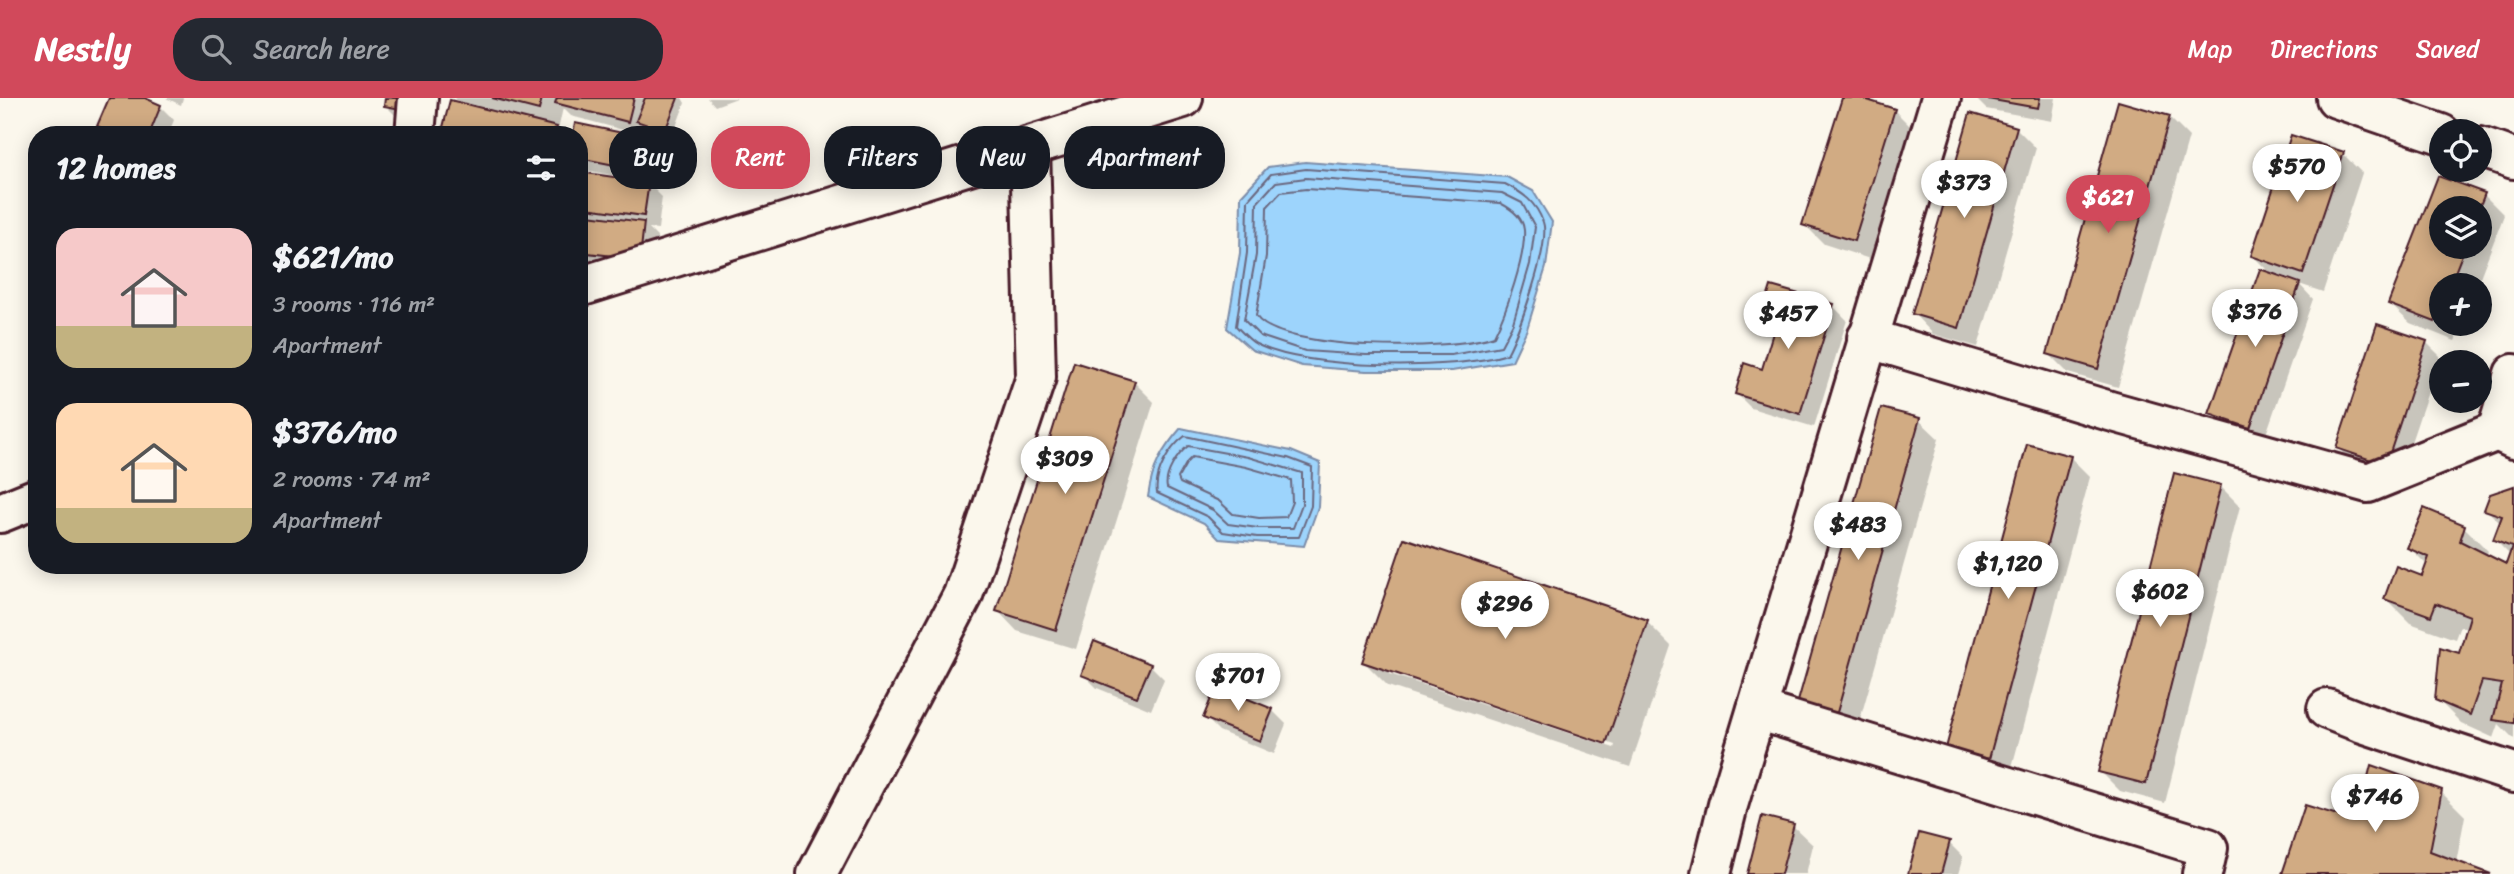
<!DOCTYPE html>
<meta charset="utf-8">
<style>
body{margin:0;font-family:Sriracha,sans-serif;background:#242831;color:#f1f3f6;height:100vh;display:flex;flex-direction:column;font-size:26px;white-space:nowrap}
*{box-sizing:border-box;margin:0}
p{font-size:23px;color:#9ea1a6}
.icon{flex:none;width:38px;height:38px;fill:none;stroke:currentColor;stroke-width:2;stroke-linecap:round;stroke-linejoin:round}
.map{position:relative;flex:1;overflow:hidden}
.sheet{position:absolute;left:28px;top:28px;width:560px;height:448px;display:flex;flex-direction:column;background:#171b24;border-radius:28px;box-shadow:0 4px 18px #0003}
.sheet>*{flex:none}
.hud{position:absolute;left:609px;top:28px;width:665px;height:63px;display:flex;gap:14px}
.buttons{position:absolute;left:2429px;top:21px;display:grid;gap:14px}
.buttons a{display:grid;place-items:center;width:63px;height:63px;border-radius:50%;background:#171b24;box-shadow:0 4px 18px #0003;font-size:35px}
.price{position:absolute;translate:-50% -60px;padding:0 16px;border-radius:24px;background:#fff;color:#222;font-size:23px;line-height:46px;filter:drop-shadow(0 2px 4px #0008)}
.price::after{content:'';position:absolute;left:50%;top:42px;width:21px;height:16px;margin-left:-10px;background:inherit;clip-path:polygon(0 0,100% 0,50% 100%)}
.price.current{background:#d1495b;color:#fff}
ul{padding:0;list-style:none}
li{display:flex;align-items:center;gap:21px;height:175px;padding:0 28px}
li span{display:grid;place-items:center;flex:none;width:196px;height:140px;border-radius:21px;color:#555}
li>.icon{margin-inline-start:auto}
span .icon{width:84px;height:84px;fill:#fffc;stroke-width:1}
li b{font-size:30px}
h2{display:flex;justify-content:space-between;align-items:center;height:84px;padding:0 28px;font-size:30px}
.pill{padding:0 24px;border-radius:28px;background:#171b24;box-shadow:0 4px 18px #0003;font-size:24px;line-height:63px}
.pill.current{background:#d1495b;color:#fff}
header{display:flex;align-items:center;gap:42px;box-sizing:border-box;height:98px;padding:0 35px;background:#d1495b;color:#fff}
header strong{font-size:33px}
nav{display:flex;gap:38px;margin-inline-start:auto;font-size:24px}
.search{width:490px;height:63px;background:#242831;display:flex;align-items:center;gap:18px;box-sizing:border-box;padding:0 24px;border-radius:28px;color:#9ea1a6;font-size:26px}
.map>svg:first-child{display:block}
.water{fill:#9dd4fc;stroke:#7c8ca8;stroke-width:2}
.shadow{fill:#0003;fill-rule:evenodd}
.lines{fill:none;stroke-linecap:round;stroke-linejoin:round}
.shore{stroke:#6b677f;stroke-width:2}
.building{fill:#d1ab83;stroke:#4a1f2b;stroke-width:2}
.minor-casing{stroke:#4a1f2b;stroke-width:44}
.minor{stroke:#fbf7ec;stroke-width:38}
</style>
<header>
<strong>Nestly</strong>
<div class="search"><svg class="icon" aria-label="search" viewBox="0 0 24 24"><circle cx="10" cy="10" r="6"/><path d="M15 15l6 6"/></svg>Search here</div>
<nav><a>Map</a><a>Directions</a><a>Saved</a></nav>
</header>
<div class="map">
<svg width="2514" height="776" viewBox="0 0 2514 776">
<rect width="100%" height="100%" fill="#fbf7ec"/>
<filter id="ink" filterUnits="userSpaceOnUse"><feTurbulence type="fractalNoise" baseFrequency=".0143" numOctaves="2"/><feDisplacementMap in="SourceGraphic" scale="14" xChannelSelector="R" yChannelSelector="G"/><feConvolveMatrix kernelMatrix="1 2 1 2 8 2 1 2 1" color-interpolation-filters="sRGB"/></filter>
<g filter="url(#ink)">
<g class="water">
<path d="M1305,64L1507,79L1533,93L1552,124L1546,169L1527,231L1512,263L1452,273H1366L1302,268L1252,252L1227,230L1240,155L1241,98L1268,69Z"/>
<path d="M1181,330L1291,353L1320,365L1318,409L1304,448L1219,441L1204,425L1148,399C1152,369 1161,353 1181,330Z"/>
</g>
<g class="shadow">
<path d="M111,0H140L160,8L174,22L168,37H108L99,28Z"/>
<path d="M166,0H183L181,7Z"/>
<path d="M387,0H425L400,22L386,8Z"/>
<path d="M455,0H682L685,5L672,39L644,29L642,37L571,18L563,10L558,32L562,37H443L461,6Z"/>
<path d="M708,0H737L715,8Z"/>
<path d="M1844,0H1855L1894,12L1914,32L1873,162L1824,146L1804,126Z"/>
<path d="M1975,0H2056L2052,23L1986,11Z"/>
<path d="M2169,19L2189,39L2118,289L2068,275L2049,256Z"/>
<path d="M577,28L660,44L674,58L668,88L647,84L662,99L658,131L648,130L657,139L653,174L591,166L579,154L582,121L579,120V76L616,81L617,78L585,72L579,66V37Z"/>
<path d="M2016,30L2036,50L1978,249L1933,236L1914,216Z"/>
<path d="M2343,56L2362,75L2323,194L2299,186L2313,201L2264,342L2225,329L2211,315L2272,177L2253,158Z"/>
<path d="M2439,80L2484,97L2504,117L2477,187H2441V226H2462L2455,243L2410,225L2390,206ZM2441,110H2480V149H2441Z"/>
<path d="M1833,208L1847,222L1814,329L1751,310L1737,296L1763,273L1775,236L1762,223Z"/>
<path d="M2426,244L2440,258L2399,380L2352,364L2338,350Z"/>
<path d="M1134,284L1154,304L1076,551L1017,533L998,513Z"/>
<path d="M1919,322L1939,341L1856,636L1819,626Z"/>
<path d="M2070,359L2090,379L2009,680L1968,669L1948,649Z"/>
<path d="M2220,388L2240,408L2165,705L2120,693L2100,673Z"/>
<path d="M2514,389V641L2499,626L2494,640L2461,625L2437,601L2460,557L2468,531L2460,528L2455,541L2410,525L2386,501L2423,480L2428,468L2409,449L2464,429L2488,453L2486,458L2507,468L2511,458L2495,442L2501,426L2486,411Z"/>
<path d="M1647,524L1671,548L1630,669L1388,588L1364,564ZM1390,572L1615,647L1614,650L1390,576Z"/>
<path d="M1150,567L1164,581L1151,612L1097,590L1083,576Z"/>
<path d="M1272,612L1286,626L1274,656L1219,633L1205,619Z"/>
<path d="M2441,694L2465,718L2456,765L2486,776H2284L2358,725Z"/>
<path d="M1793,728L1813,747L1806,776H1748Z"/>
<path d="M1949,745L1963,759L1958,776H1909Z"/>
</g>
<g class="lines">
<g class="shore">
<path d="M1306,71L1505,86C1523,95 1536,104 1543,124C1551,145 1519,234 1507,256C1454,273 1306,272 1256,246C1249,242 1242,234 1236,228L1247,155L1248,102L1271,76Z"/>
<path d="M1306,80L1502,95L1522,105L1535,129L1530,166L1513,225L1501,248L1451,257H1366L1305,253L1260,238L1244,222L1256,157L1257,105L1276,84Z"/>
<path d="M1306,91L1500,105C1510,110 1523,119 1524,132C1526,158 1506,214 1494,238C1455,253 1279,254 1256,218L1266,158L1267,109L1281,94Z"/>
<path d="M1185,338L1288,360L1312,369L1311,408L1299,439H1257L1223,434L1208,419L1157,395C1154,375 1169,350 1185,338Z"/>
<path d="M1188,348L1248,359L1302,375V406L1293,430H1258L1228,426L1213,412L1167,390C1164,376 1177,357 1188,348Z"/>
<path d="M1192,359L1246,369L1291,382L1292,404L1286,419L1259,420L1233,416L1219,403L1180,385L1178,380L1187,364Z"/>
</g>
</g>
<g class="building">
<path d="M109,0H145L161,7L149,37H117L97,28Z"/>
<path d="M385,0H409L407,12L384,8Z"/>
<path d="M492,0H542L539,12Z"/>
<path d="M557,0H634L628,24L555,5Z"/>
<path d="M645,0H678L665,33L636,23Z"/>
<path d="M1842,0H1861L1895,11L1854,143L1802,127Z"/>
<path d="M1982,0H2040L2038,10Z"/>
<path d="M450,2L557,29L555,37H441Z"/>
<path d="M2118,3L2170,18L2098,271L2047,256Z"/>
<path d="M1970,15L2017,29L1959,230L1912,216Z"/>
<path d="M575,25L661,43L655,75L579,60V37H573Z"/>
<path d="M2291,37L2344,54L2303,176L2251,158Z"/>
<path d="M579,74L649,84L644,118L579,109Z"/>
<path d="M2438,78L2485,95L2479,110H2441V149H2465L2450,187H2441V209L2435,224L2388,206Z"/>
<path d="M580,116L644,124L640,161L579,154Z"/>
<path d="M2260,171L2300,185L2250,330L2209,316Z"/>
<path d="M1771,188L1834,206L1800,316L1735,296L1744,265L1762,271L1775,228L1760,223Z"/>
<path d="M2377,226L2427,243L2386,367L2336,350Z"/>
<path d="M1074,264L1135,283L1056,532L996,513Z"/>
<path d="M1881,310L1920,320L1836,618L1797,607Z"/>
<path d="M2027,346L2071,358L1989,661L1946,650Z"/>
<path d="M2174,375L2221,387L2146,686L2098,674Z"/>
<path d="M2514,388V625L2493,622L2502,586L2482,583L2470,617L2435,602L2440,549L2459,555L2470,518L2436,505L2431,518L2384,501L2396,468L2422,478L2429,459L2407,450L2424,410L2465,427L2460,443L2506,466L2512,449L2493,442L2502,418L2484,412L2490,396Z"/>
<path d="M1404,440L1648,522L1606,646L1362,564Z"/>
<path d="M1094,543L1151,566L1137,599L1081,577Z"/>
<path d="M1216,588L1273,611L1260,643L1203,620Z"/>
<path d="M2371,667L2442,692L2430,753L2491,776H2282L2305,707L2357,723Z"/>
<path d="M1762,718L1794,726L1781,776H1747Z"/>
<path d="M1919,735L1950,743L1941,776H1908Z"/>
</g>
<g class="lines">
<g class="minor-casing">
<g id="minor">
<path d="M2336,0L2441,36"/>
<path d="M415,37L418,0"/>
<path d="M2480,49L2514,61"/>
<path d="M579,189L1183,0"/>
<path d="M1867,240L2110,313L2368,385L2497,333"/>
<path d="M2514,276L2497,333L2514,341"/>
<path d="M0,415L37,400"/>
<path d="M2327,611L2360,624L2514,675"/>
<path d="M1757,612L2208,750L2202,776"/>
<path d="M817,776L963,497L1036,279L1030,48"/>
<path d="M1711,776L1728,707L1941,0"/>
</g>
</g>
<use href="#minor" class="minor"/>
</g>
</g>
</svg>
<div class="buttons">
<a><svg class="icon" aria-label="locate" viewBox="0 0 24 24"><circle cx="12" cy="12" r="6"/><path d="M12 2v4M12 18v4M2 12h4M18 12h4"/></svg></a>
<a><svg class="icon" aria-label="layers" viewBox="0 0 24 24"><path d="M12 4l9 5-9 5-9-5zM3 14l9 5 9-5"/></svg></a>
<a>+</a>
<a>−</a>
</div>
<b class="price" style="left:2297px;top:106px">$570</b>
<b class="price" style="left:1964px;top:122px">$373</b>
<b class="price current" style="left:2108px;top:137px">$621</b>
<b class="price" style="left:2255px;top:251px">$376</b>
<b class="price" style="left:1788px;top:253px">$457</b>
<b class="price" style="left:1065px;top:398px">$309</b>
<b class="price" style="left:1858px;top:464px">$483</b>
<b class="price" style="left:2008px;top:503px">$1,120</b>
<b class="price" style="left:2160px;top:531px">$602</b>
<b class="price" style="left:1505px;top:543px">$296</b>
<b class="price" style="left:1238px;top:615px">$701</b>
<b class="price" style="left:2375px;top:736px">$746</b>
<div class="hud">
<a class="pill">Buy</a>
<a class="pill current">Rent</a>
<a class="pill">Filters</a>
<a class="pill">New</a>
<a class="pill">Apartment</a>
</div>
<section class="sheet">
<h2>12 homes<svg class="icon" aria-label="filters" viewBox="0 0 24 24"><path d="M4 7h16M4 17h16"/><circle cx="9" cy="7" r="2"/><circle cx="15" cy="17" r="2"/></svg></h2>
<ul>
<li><span style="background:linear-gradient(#f6c9c9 70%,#c2b280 0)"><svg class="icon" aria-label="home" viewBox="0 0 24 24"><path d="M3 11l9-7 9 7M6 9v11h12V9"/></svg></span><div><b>$621/mo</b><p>3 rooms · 116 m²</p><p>Apartment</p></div></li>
<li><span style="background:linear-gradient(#ffd9b3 75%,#c2b280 0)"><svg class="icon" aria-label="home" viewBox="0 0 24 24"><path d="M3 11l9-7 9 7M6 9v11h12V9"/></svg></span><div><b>$376/mo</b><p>2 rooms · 74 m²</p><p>Apartment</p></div></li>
</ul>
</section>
</div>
